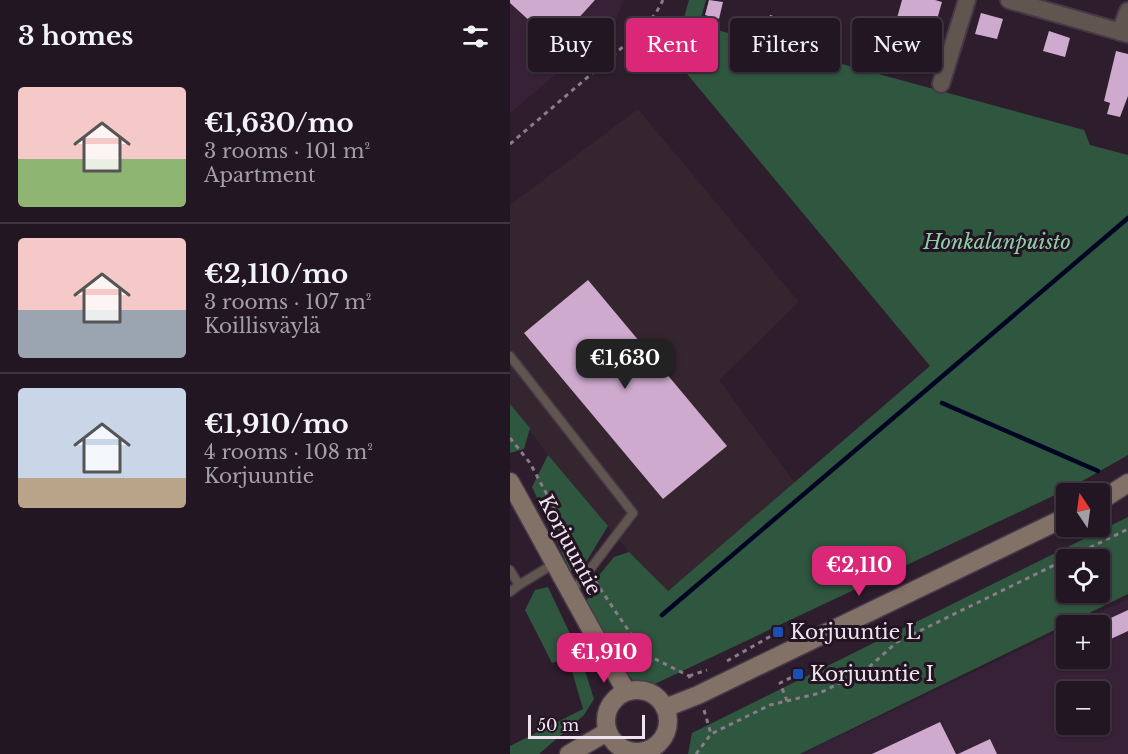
<!DOCTYPE html>
<meta charset="utf-8">
<style>
body{margin:0;font-family:"Libre Baskerville",serif;background:#2a1f2a;color:#f1f3f6;height:100vh;display:flex;flex-direction:column;font-size:22px;white-space:nowrap}
*{box-sizing:border-box;margin:0}
p{font-size:20px;color:#a29fa5}
.icon{flex:none;width:33px;height:33px;fill:none;stroke:currentColor;stroke-width:2;stroke-linecap:round;stroke-linejoin:round}
.map{position:relative;flex:1;overflow:hidden}
.panel{display:flex;flex-direction:column;background:#221622;width:510px}
.panel>*{flex:none}
.top-card{position:absolute;left:18px;top:18px;width:510px;height:54px;display:flex;gap:12px}
.needle{width:39px;rotate:347deg}
.buttons{position:absolute;left:546px;top:483px;display:grid;gap:12px}
.buttons a{display:grid;place-items:center;width:54px;height:54px;border-radius:6px;background:#221622;box-shadow:0 2px 4px #0004,0 0 0 2px #3f3540;font-size:30px}
.scale{position:absolute;left:18px;bottom:15px;width:117px;box-sizing:border-box;padding-left:6px;border:3px solid #eee3ee;border-top:0;font-size:16px;line-height:21px;white-space:nowrap;color:#eee3ee;-webkit-text-stroke:4px #231323;paint-order:stroke}
.price{position:absolute;translate:-50% -51px;padding:0 14px;border-radius:12px;background:#db2777;color:#fff;font-size:20px;line-height:39px;filter:drop-shadow(0 2px 3px #0008)}
.price::after{content:'';position:absolute;left:50%;top:36px;width:18px;height:14px;margin-left:-9px;background:inherit;clip-path:polygon(0 0,100% 0,50% 100%)}
.price.active{background:#222;color:#fff}
ul{padding:0;list-style:none}
li{display:flex;align-items:center;gap:18px;height:150px;padding:0 18px}
li+li{border-top:2px solid #3f3540}
li span{display:grid;place-items:center;flex:none;width:168px;height:120px;border-radius:6px;color:#555}
li>.icon{margin-inline-start:auto}
span .icon{width:72px;height:72px;fill:#fffc;stroke-width:1}
li b{font-size:26px}
h2{display:flex;justify-content:space-between;align-items:center;height:72px;padding:0 18px;font-size:26px}
.tag{padding:0 21px;border-radius:6px;background:#221622;box-shadow:0 2px 4px #0004,0 0 0 2px #3f3540;font-size:21px;line-height:54px}
.tag.active{background:#db2777;color:#fff}
main{display:flex;flex:1;min-height:0}
.map>svg:first-child{display:block}
.commercial{fill:#35252f}
.built{fill:#372137;fill-rule:evenodd}
.green{fill:#2f563f;fill-rule:evenodd}
.lines{fill:none;stroke-linecap:round;stroke-linejoin:round}
.stream{stroke:#010523;stroke-width:4.5}
.building{fill:#cfaacf}
.lane-casing{stroke:#483948;stroke-width:11}
.street-casing{stroke:#483948;stroke-width:20}
.secondary-casing{stroke:#483948;stroke-width:21}
.path{stroke:#897c89;stroke-width:3;stroke-dasharray:4.5 4.5;stroke-linecap:butt}
.lane{stroke:#60554f;stroke-width:8}
.street{stroke:#60554f;stroke-width:16}
.secondary{stroke:#827167;stroke-width:18}
.transit-dot{fill:#1a4fb4;stroke:#231323;stroke-width:2}
.labels{text-anchor:middle;stroke-width:6;stroke-linejoin:round;paint-order:stroke}
.park-label{font-size:20px;font-style:italic;fill:#89d1a5;stroke:#231323}
.street-label{font-size:20px;fill:#eee3ee;stroke:#231323}
.poi-label{font-size:20px;fill:#eee3ee;stroke:#231323;text-anchor:start}
</style>
<main>
<section class="panel">
<h2>3 homes<svg class="icon" aria-label="filters" viewBox="0 0 24 24"><path d="M4 7h16M4 17h16"/><circle cx="9" cy="7" r="2"/><circle cx="15" cy="17" r="2"/></svg></h2>
<ul>
<li><span style="background:linear-gradient(#f6c9c9 60%,#8fb573 0)"><svg class="icon" aria-label="home" viewBox="0 0 24 24"><path d="M3 11l9-7 9 7M6 9v11h12V9"/></svg></span><div><b>€1,630/mo</b><p>3 rooms · 101 m²</p><p>Apartment</p></div></li>
<li><span style="background:linear-gradient(#f6c9c9 60%,#9aa5b1 0)"><svg class="icon" aria-label="home" viewBox="0 0 24 24"><path d="M3 11l9-7 9 7M6 9v11h12V9"/></svg></span><div><b>€2,110/mo</b><p>3 rooms · 107 m²</p><p>Koillisväylä</p></div></li>
<li><span style="background:linear-gradient(#c9d6e8 75%,#b9a48a 0)"><svg class="icon" aria-label="home" viewBox="0 0 24 24"><path d="M3 11l9-7 9 7M6 9v11h12V9"/></svg></span><div><b>€1,910/mo</b><p>4 rooms · 108 m²</p><p>Korjuuntie</p></div></li>
</ul>
</section>
<div class="map">
<svg width="618" height="754" viewBox="0 0 618 754">
<rect width="100%" height="100%" fill="#2d1d2d"/>
<path class="commercial" d="M128,109L289,302L209,380L285,483L157,591L119,552L38,455L0,404V205Z"/>
<g class="built">
<path d="M0,0H114L104,25L0,113Z"/>
<path d="M618,599V754H292L556,628V658H590V626L563,625ZM556,692H590V724H556Z"/>
</g>
<g class="green">
<path d="M179,0H196L189,25L574,130L580,145L618,155V455L560,488L132,690L110,666L74,608L85,580L104,557L119,552L158,591L420,366L163,57Z"/>
<path d="M0,404L20,428L14,449L0,453Z"/>
<path d="M38,455L98,526L75,564L60,571L22,487Z"/>
<path d="M618,517V594L290,754H178L182,733ZM556,560H590V592H556Z"/>
<path d="M38,587L70,655L84,699L74,715L29,754H0V746L73,709L62,671L70,666L66,655L42,663L15,610L25,590Z"/>
</g>
<g class="lines">
<g class="stream">
<path d="M432,403L588,471"/>
<path d="M152,615L618,218"/>
</g>
</g>
<g class="building">
<path d="M0,0H85L45,44L0,3Z"/>
<path d="M199,0L213,2L209,19L195,15Z"/>
<path d="M392,0H425L432,2L426,23L414,19L412,25L387,18Z"/>
<path d="M471,13L493,19L487,39L465,34Z"/>
<path d="M260,15L273,19L268,39L254,35Z"/>
<path d="M539,31L560,38L555,57L533,51Z"/>
<path d="M606,51L618,54V96L610,117L597,114L600,103L594,101Z"/>
<path d="M78,280L217,446L153,499L14,333Z"/>
<path d="M618,610V631L590,644V623Z"/>
<path d="M430,722L446,754H362Z"/>
<path d="M480,739L487,754H448Z"/>
</g>
<g class="lines">
<g class="lane-casing">
<g id="lane">
<path d="M0,356L123,513L78,572L60,593"/>
<path d="M0,570L9,585L45,563"/>
<path d="M0,592L9,585"/>
</g>
</g>
<g class="street-casing">
<g id="street">
<path d="M499,0L618,34"/>
<path d="M610,32L618,11"/>
<path d="M431,84L457,0"/>
</g>
</g>
<g class="secondary-casing">
<g id="secondary">
<path d="M0,482C39,552 76,622 116,691"/>
<path d="M590,501L618,483"/>
<circle cx="127" cy="721" r="31"/>
<path d="M155,708L188,695L556,517"/>
<path d="M59,754L97,732"/>
</g>
</g>
<g class="path">
<path d="M0,144L129,33L146,13L153,0"/>
<path d="M0,438L20,463L72,560"/>
<path d="M85,581L129,646L143,658L179,676L182,682"/>
<path d="M217,661L268,632"/>
<path d="M179,676L197,670"/>
<path d="M277,701L270,683L288,674"/>
<path d="M194,710L201,734"/>
<path d="M186,754L201,734L260,705L310,693L357,669L387,642L618,529"/>
</g>
<use href="#lane" class="lane"/>
<use href="#street" class="street"/>
<use href="#secondary" class="secondary"/>
</g>
<g class="transit-dot">
<rect x="262" y="626" width="12" height="12" rx="3"/>
<rect x="282" y="668" width="12" height="12" rx="3"/>
</g>
<g class="labels">
<g class="park-label">
<text x="487" y="249">Honkalanpuisto</text>
</g>
<g class="street-label">
<text transform="translate(60 545) rotate(62)" y="7">Korjuuntie</text>
</g>
<g class="poi-label">
<text x="280" y="639">Korjuuntie L</text>
<text x="300" y="681">Korjuuntie I</text>
</g>
</g>
</svg>
<div class="buttons">
<a><svg class="needle" viewBox="-14 -14 28 28"><path d="M0-13l5 13h-10z" fill="#e53935"/><path d="M0 13l5-13h-10z" fill="#a29fa5"/></svg></a>
<a><svg class="icon" aria-label="locate" viewBox="0 0 24 24"><circle cx="12" cy="12" r="6"/><path d="M12 2v4M12 18v4M2 12h4M18 12h4"/></svg></a>
<a>+</a>
<a>−</a>
</div>
<div class="scale">50 m</div>
<b class="price active" style="left:115px;top:390px">€1,630</b>
<b class="price" style="left:349px;top:597px">€2,110</b>
<b class="price" style="left:94px;top:684px">€1,910</b>
<div class="top-card">
<a class="tag">Buy</a>
<a class="tag active">Rent</a>
<a class="tag">Filters</a>
<a class="tag">New</a>
</div>
</div>
</main>
